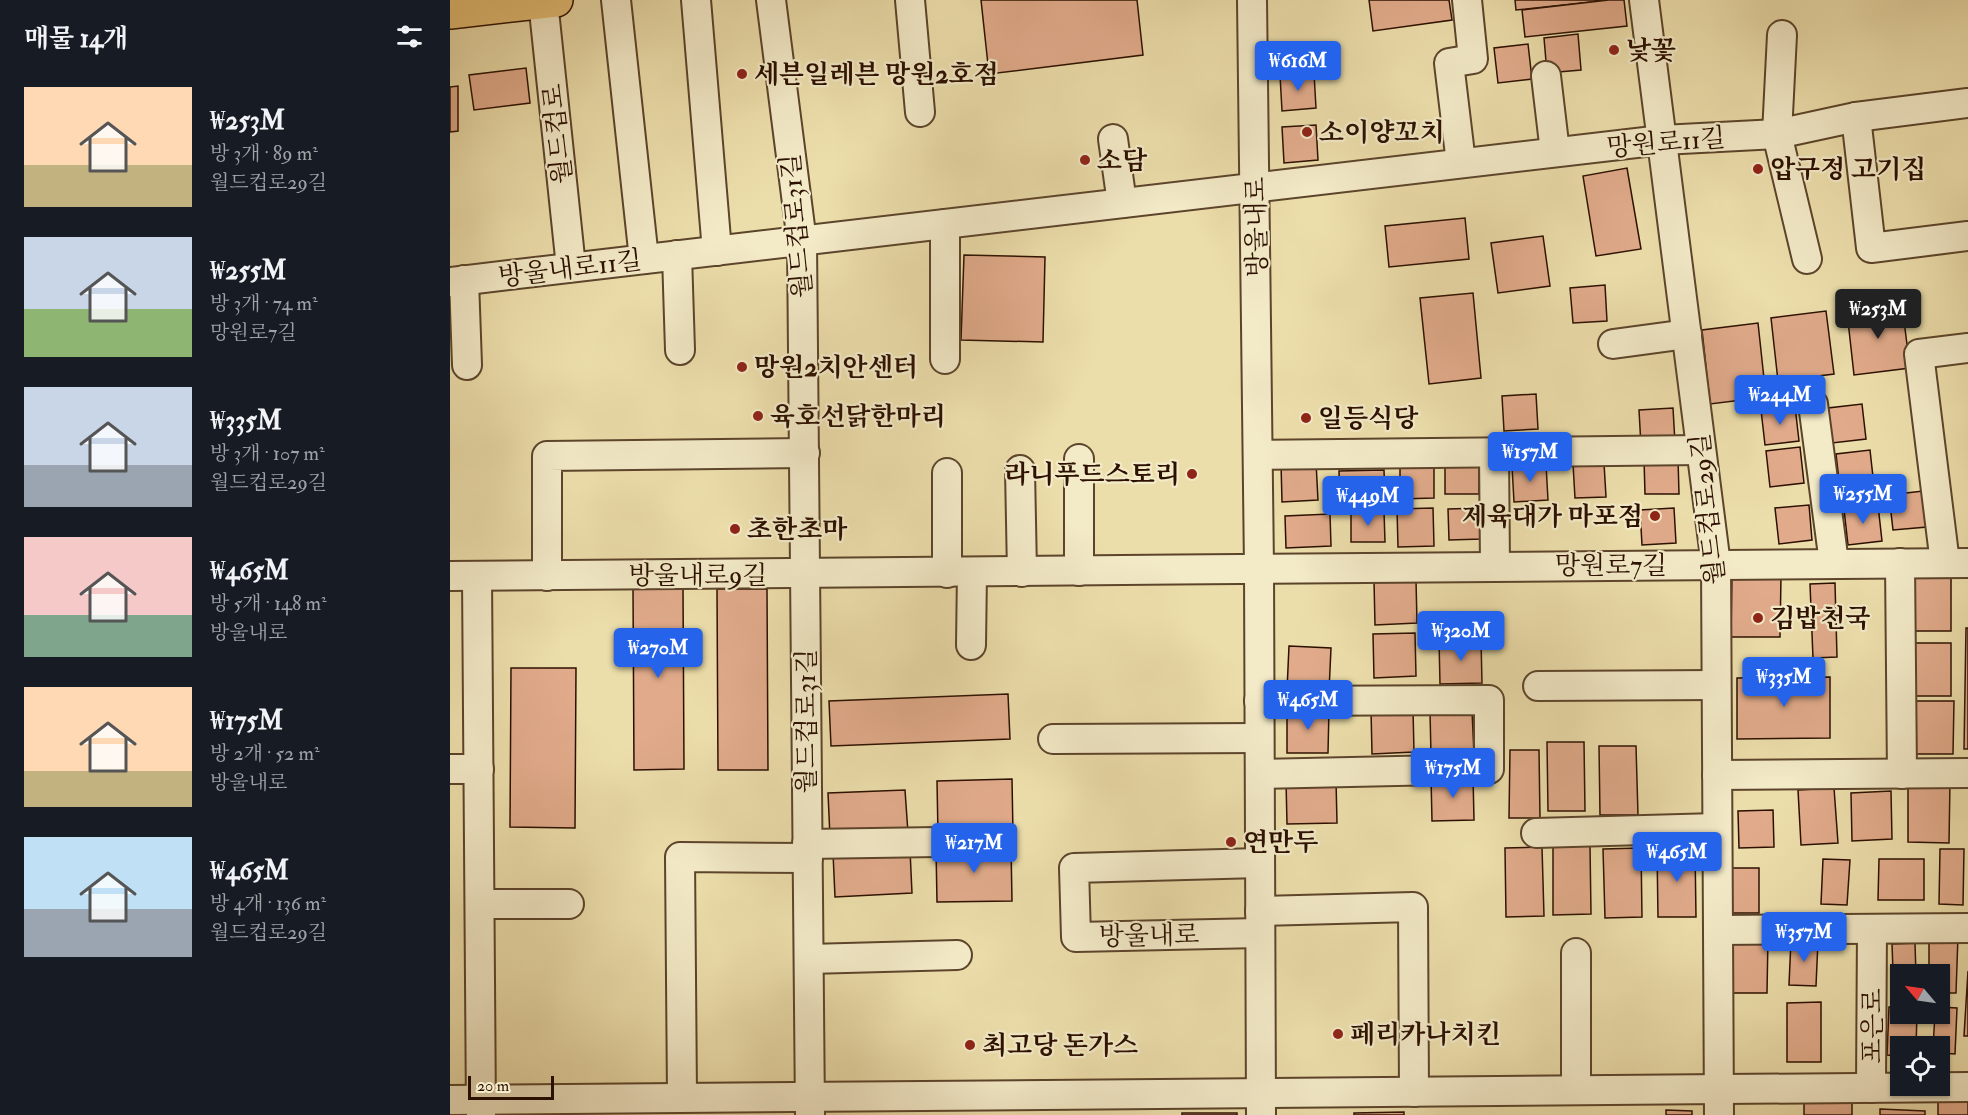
<!DOCTYPE html>
<html lang="ko">
<meta charset="utf-8">
<style>
body{margin:0;font-family:"IM FELL Double Pica","Noto Serif KR",serif;background:#242831;color:#f1f3f6;height:100vh;display:flex;flex-direction:column;font-size:22px;white-space:nowrap}
*{box-sizing:border-box;margin:0}
p{font-size:20px;color:#9ea1a6}
.icon{flex:none;width:33px;height:33px;fill:none;stroke:currentColor;stroke-width:2;stroke-linecap:round;stroke-linejoin:round}
.map{position:relative;flex:1;overflow:hidden}
.side{display:flex;flex-direction:column;background:#171b24;width:450px}
.side>*{flex:none}
.needle{width:39px;rotate:299deg}
.controls{position:absolute;left:1440px;top:964px;display:grid;gap:12px}
.controls a{display:grid;place-items:center;width:60px;height:60px;border-radius:0px;background:#171b24;box-shadow:0 2px 4px #0004;font-size:30px}
.scale{position:absolute;left:18px;bottom:15px;width:86px;box-sizing:border-box;padding-left:6px;border:3px solid #2c1000;border-top:0;font-size:16px;line-height:21px;white-space:nowrap;color:#2c1000;-webkit-text-stroke:4px #f3eac8;paint-order:stroke}
.price{position:absolute;translate:-50% -51px;padding:0 14px;border-radius:6px;background:#2563eb;color:#fff;font-size:20px;line-height:39px;filter:drop-shadow(0 2px 3px #0008)}
.price::after{content:'';position:absolute;left:50%;top:36px;width:18px;height:14px;margin-left:-9px;background:inherit;clip-path:polygon(0 0,100% 0,50% 100%)}
.price.selected{background:#222;color:#fff}
ul{padding:0;list-style:none}
li{display:flex;align-items:center;gap:18px;height:150px;padding:0 24px}
li span{display:grid;place-items:center;flex:none;width:168px;height:120px;border-radius:0px;color:#555}
li>.icon{margin-inline-start:auto}
span .icon{width:72px;height:72px;fill:#fffc;stroke-width:1}
li b{font-size:26px}
h2{display:flex;justify-content:space-between;align-items:center;height:72px;padding:0 24px;font-size:26px}
main{display:flex;flex:1;min-height:0}
.map>svg:first-child{display:block}
.building{fill:#e1ab8b;stroke:#2c1000;stroke-width:1.5}
.lines{fill:none;stroke-linecap:round;stroke-linejoin:round}
.minor-casing{stroke:#5c442b;stroke-width:32}
.major-casing{stroke:#2c1000;stroke-width:36}
.minor{stroke:#f3eac8;stroke-width:28}
.major{stroke:#e6bf76;stroke-width:33}
.poi-dot{fill:#8f2418;stroke:#f3eac8;stroke-width:2}
.labels{text-anchor:middle;stroke-width:4.5;stroke-linejoin:round;paint-order:stroke}
.poi-label{font-size:26px;font-weight:bold;fill:#2c1000;stroke:#f3eac8;text-anchor:start}
.street-label{font-size:26px;fill:#2c1000;stroke:#f3eac8}
</style>
<main>
<section class="side">
<h2>매물 14개<svg class="icon" aria-label="filters" viewBox="0 0 24 24"><path d="M4 7h16M4 17h16"/><circle cx="9" cy="7" r="2"/><circle cx="15" cy="17" r="2"/></svg></h2>
<ul>
<li><span style="background:linear-gradient(#ffd9b3 65%,#c2b280 0)"><svg class="icon" aria-label="home" viewBox="0 0 24 24"><path d="M3 11l9-7 9 7M6 9v11h12V9"/></svg></span><div><b>₩253M</b><p>방 3개 · 89 m²</p><p>월드컵로29길</p></div></li>
<li><span style="background:linear-gradient(#c9d6e8 60%,#8fb573 0)"><svg class="icon" aria-label="home" viewBox="0 0 24 24"><path d="M3 11l9-7 9 7M6 9v11h12V9"/></svg></span><div><b>₩255M</b><p>방 3개 · 74 m²</p><p>망원로7길</p></div></li>
<li><span style="background:linear-gradient(#c9d6e8 65%,#9aa5b1 0)"><svg class="icon" aria-label="home" viewBox="0 0 24 24"><path d="M3 11l9-7 9 7M6 9v11h12V9"/></svg></span><div><b>₩335M</b><p>방 3개 · 107 m²</p><p>월드컵로29길</p></div></li>
<li><span style="background:linear-gradient(#f6c9c9 65%,#7fa58c 0)"><svg class="icon" aria-label="home" viewBox="0 0 24 24"><path d="M3 11l9-7 9 7M6 9v11h12V9"/></svg></span><div><b>₩465M</b><p>방 5개 · 148 m²</p><p>방울내로</p></div></li>
<li><span style="background:linear-gradient(#ffd9b3 70%,#c2b280 0)"><svg class="icon" aria-label="home" viewBox="0 0 24 24"><path d="M3 11l9-7 9 7M6 9v11h12V9"/></svg></span><div><b>₩175M</b><p>방 2개 · 52 m²</p><p>방울내로</p></div></li>
<li><span style="background:linear-gradient(#bfe0f5 60%,#9aa5b1 0)"><svg class="icon" aria-label="home" viewBox="0 0 24 24"><path d="M3 11l9-7 9 7M6 9v11h12V9"/></svg></span><div><b>₩465M</b><p>방 4개 · 136 m²</p><p>월드컵로29길</p></div></li>
</ul>
</section>
<div class="map">
<svg width="1518" height="1115" viewBox="0 0 1518 1115">
<rect width="100%" height="100%" fill="#ecdeab"/>
<filter id="stains"><feTurbulence type="fractalNoise" baseFrequency=".00333" numOctaves="4"/><feColorMatrix values="0 0 0 0 .2 0 0 0 0 .09 0 0 0 0 .02 0 0 0 .5 -.17"/></filter>
<radialGradient id="worn" r=".72"><stop offset=".6" stop-color="#630" stop-opacity="0"/><stop offset="1" stop-color="#630" stop-opacity=".3"/></radialGradient>
<g class="building">
<path d="M531,0H687L693,55L539,74Z"/>
<path d="M919,0H999L1002,20L923,31Z"/>
<path d="M1065,0H1159L1066,10Z"/>
<path d="M1159,0H1174L1177,26L1075,37L1072,10Z"/>
<path d="M1128,34L1131,70L1097,73L1094,38Z"/>
<path d="M1078,44L1082,79L1048,83L1044,48Z"/>
<path d="M76,68L80,103L24,110L19,75Z"/>
<path d="M864,73L866,108L832,111L830,75Z"/>
<path d="M8,86V131L0,132V87Z"/>
<path d="M866,125L868,160L834,163L832,127Z"/>
<path d="M1177,168L1191,249L1146,256L1133,176Z"/>
<path d="M1015,218L1019,259L939,267L935,226Z"/>
<path d="M1093,236L1100,286L1048,293L1041,243Z"/>
<path d="M514,255L595,257L593,342L511,340Z"/>
<path d="M1155,285L1157,321L1123,323L1120,288Z"/>
<path d="M1023,293L1031,378L979,384L970,298Z"/>
<path d="M1452,305L1460,368L1404,375L1397,312Z"/>
<path d="M1376,311L1384,374L1328,381L1321,318Z"/>
<path d="M1308,323L1316,397L1260,404L1252,330Z"/>
<path d="M1086,394L1088,429L1054,431L1052,396Z"/>
<path d="M1412,404L1416,439L1382,443L1378,408Z"/>
<path d="M1345,406L1349,441L1315,445L1311,410Z"/>
<path d="M1223,408L1225,443L1191,446L1189,410Z"/>
<path d="M1350,447L1354,483L1320,487L1316,451Z"/>
<path d="M1420,450L1424,486L1390,489L1386,454Z"/>
<path d="M1228,458L1229,494H1195L1194,459Z"/>
<path d="M866,462L868,500L832,502L831,463Z"/>
<rect x="995" y="463" width="34" height="31"/>
<path d="M1154,463L1156,497L1125,498L1123,464Z"/>
<path d="M1096,464L1098,500L1064,502L1062,466Z"/>
<path d="M984,467V498L950,499V468Z"/>
<path d="M934,470L935,501L890,502L889,471Z"/>
<path d="M1473,491L1477,527L1443,530L1439,495Z"/>
<path d="M1359,505L1362,540L1329,544L1325,508Z"/>
<path d="M1428,505L1432,541L1398,545L1394,509Z"/>
<path d="M983,508L984,546L948,547L947,509Z"/>
<path d="M1032,508V539L999,540L998,509Z"/>
<path d="M1224,508L1226,543L1192,545L1190,510Z"/>
<path d="M901,511H934L935,542H901Z"/>
<path d="M880,514L881,546L836,548L835,516Z"/>
<path d="M1282,575H1331L1330,637H1281Z"/>
<rect x="1461" y="578" width="40" height="53"/>
<path d="M966,580L967,623L925,625L924,581Z"/>
<path d="M1385,583L1387,657L1363,658L1360,584Z"/>
<path d="M233,588L234,769L184,770L183,589Z"/>
<path d="M267,589H317L318,770H268Z"/>
<path d="M1516,628H1518V749H1514Z"/>
<path d="M965,633L966,676L924,678L923,634Z"/>
<path d="M1031,639L1032,683L990,684L989,640Z"/>
<rect x="1461" y="643" width="40" height="53"/>
<path d="M839,646L881,648L879,691L837,690Z"/>
<path d="M61,668H126L125,828L60,827Z"/>
<path d="M1380,677V738L1287,739V678Z"/>
<path d="M558,694L560,739L381,746L379,701Z"/>
<path d="M1463,701H1504L1503,754H1463Z"/>
<path d="M837,709H879L878,753H837Z"/>
<path d="M963,709L964,752L922,754L921,710Z"/>
<path d="M1022,711L1024,754L981,755L980,712Z"/>
<path d="M1097,742H1134L1135,811H1098Z"/>
<path d="M1149,746H1186L1188,815H1150Z"/>
<path d="M1060,750H1089L1090,818H1059Z"/>
<path d="M1023,776L1024,820L982,821L981,778Z"/>
<path d="M562,779L563,834L488,835L487,781Z"/>
<path d="M886,780L887,823L837,824L836,781Z"/>
<path d="M1458,781H1500L1499,843L1458,842Z"/>
<path d="M1384,788L1388,843L1351,845L1348,790Z"/>
<path d="M455,790L458,833L380,837L378,793Z"/>
<path d="M1441,791L1442,839L1402,841L1401,793Z"/>
<path d="M1323,810L1324,847L1289,848L1288,811Z"/>
<path d="M561,846L562,901L487,902L486,848Z"/>
<path d="M1103,846H1140L1141,914L1103,915Z"/>
<path d="M1092,847L1094,916L1056,917L1055,848Z"/>
<path d="M1191,848L1192,917L1155,918L1153,849Z"/>
<path d="M1245,848L1246,917H1208L1207,849Z"/>
<path d="M1490,849H1514L1513,905L1489,904Z"/>
<path d="M460,850L462,893L385,897L383,853Z"/>
<path d="M1373,859L1400,860L1397,905L1371,904Z"/>
<path d="M1429,859H1474V900H1428Z"/>
<rect x="1282" y="868" width="27" height="45"/>
<path d="M1479,935L1508,936L1506,993H1490V975H1479Z"/>
<path d="M1279,936L1318,937L1317,993H1278Z"/>
<path d="M1341,940L1368,941L1366,986L1339,985Z"/>
<path d="M1465,943L1466,975H1450V999H1444L1442,944Z"/>
<path d="M1518,971V1036H1514Z"/>
<path d="M1371,1002V1062H1337V1003Z"/>
<path d="M1439,1007L1450,1008V1014H1467L1466,1047H1450V1056L1437,1055Z"/>
<path d="M1490,1007L1507,1008L1505,1054L1490,1053V1047H1483L1485,1014H1490Z"/>
<rect x="1488" y="1099" width="30" height="16"/>
<rect x="1354" y="1100" width="48" height="15"/>
<path d="M1430,1109L1475,1111V1115H1430Z"/>
<path d="M1216,1110L1242,1111V1115H1216Z"/>
<path d="M954,1112V1115H904V1113Z"/>
<rect x="732" y="1113" width="55" height="2"/>
</g>
<g class="lines">
<g class="minor-casing">
<g id="minor">
<path d="M166,0L194,259"/>
<path d="M246,0L267,251"/>
<path d="M321,0L352,242L360,1115"/>
<path d="M460,0L470,112"/>
<path d="M802,0L809,568L811,1115"/>
<path d="M1194,0L1266,565L1269,1115"/>
<path d="M93,1L121,267"/>
<path d="M1332,35L1327,134L1357,259"/>
<path d="M1096,76L1105,152"/>
<path d="M1406,117L1421,248L1518,236"/>
<path d="M663,139L672,203"/>
<path d="M1011,163L999,63L1023,59L1017,0"/>
<path d="M495,224V359"/>
<path d="M227,255L230,350"/>
<path d="M14,280L17,365"/>
<path d="M0,282L1212,140L1327,134L1406,117L1518,103"/>
<path d="M1163,344L1237,334"/>
<path d="M1363,404L1384,563"/>
<path d="M1044,452L1045,566"/>
<path d="M808,455L1251,450"/>
<path d="M570,470L572,572"/>
<path d="M497,473V573"/>
<path d="M1450,563L1452,774"/>
<path d="M1495,563L1469,354L1518,348"/>
<path d="M629,571V459"/>
<path d="M0,576C506,575 1012,563 1518,563"/>
<path d="M27,576L31,1115"/>
<path d="M97,576V456L355,453"/>
<path d="M521,645L522,572"/>
<path d="M1088,686L1266,685"/>
<path d="M809,701L1039,700V769L810,774"/>
<path d="M603,739L809,738"/>
<path d="M0,769H29"/>
<path d="M1267,775L1518,773"/>
<path d="M1086,833L1267,828"/>
<path d="M357,844L488,842"/>
<path d="M810,863L624,868L626,937L810,933"/>
<path d="M30,904H119"/>
<path d="M810,911L963,907L964,1092"/>
<path d="M1268,930L1518,928"/>
<path d="M1126,953V1090"/>
<path d="M359,959L507,955"/>
<path d="M1421,1088L1422,929"/>
<path d="M232,1097L230,857L358,858"/>
<path d="M0,1100L1518,1087"/>
</g>
</g>
<g class="major-casing">
<path id="major" d="M0,12L106,0"/>
</g>
<use href="#minor" class="minor"/>
<use href="#major" class="major"/>
</g>
<g class="poi-dot">
<circle cx="1164" cy="50" r="6"/>
<circle cx="292" cy="74" r="6"/>
<circle cx="857" cy="132" r="6"/>
<circle cx="635" cy="160" r="6"/>
<circle cx="1308" cy="169" r="6"/>
<circle cx="292" cy="367" r="6"/>
<circle cx="308" cy="416" r="6"/>
<circle cx="856" cy="418" r="6"/>
<circle cx="742" cy="474" r="6"/>
<circle cx="1205" cy="516" r="6"/>
<circle cx="285" cy="529" r="6"/>
<circle cx="1308" cy="618" r="6"/>
<circle cx="781" cy="842" r="6"/>
<circle cx="888" cy="1034" r="6"/>
<circle cx="520" cy="1045" r="6"/>
</g>
<g class="labels">
<g class="poi-label">
<text x="1176" y="59">낯꽃</text>
<text x="304" y="83">세븐일레븐 망원2호점</text>
<text x="869" y="141">소이양꼬치</text>
<text x="647" y="169">소담</text>
<text x="1320" y="178">압구정 고기집</text>
<text x="304" y="376">망원2치안센터</text>
<text x="320" y="425">육호선닭한마리</text>
<text x="868" y="427">일등식당</text>
<text x="730" y="483" text-anchor="end">라니푸드스토리</text>
<text x="1193" y="525" text-anchor="end">제육대가 마포점</text>
<text x="297" y="538">초한초마</text>
<text x="1320" y="627">김밥천국</text>
<text x="793" y="851">연만두</text>
<text x="900" y="1043">페리카나치킨</text>
<text x="532" y="1054">최고당 돈가스</text>
</g>
<g class="street-label">
<text transform="translate(107 134) rotate(-96)" y="9">월드컵로</text>
<text transform="translate(1216 142) rotate(-5)" y="9">망원로11길</text>
<text transform="translate(346 226) rotate(-95)" y="9">월드컵로31길</text>
<text transform="translate(806 227) rotate(-91)" y="9">방울내로</text>
<text transform="translate(120 268) rotate(-7)" y="9">방울내로11길</text>
<text transform="translate(1257 509) rotate(-96)" y="9">월드컵로29길</text>
<text x="1161" y="574">망원로7길</text>
<text x="248" y="584">방울내로9길</text>
<text transform="translate(356 721) rotate(-90)" y="9">월드컵로31길</text>
<text transform="translate(699 935) rotate(-1)" y="9">방울내로</text>
<text transform="translate(1422 1026) rotate(-90)" y="9">포은로</text>
</g>
</g>
<rect width="100%" height="100%" filter="url(#stains)"/>
<rect width="100%" height="100%" fill="url(#worn)"/>
</svg>
<div class="controls">
<a><svg class="needle" viewBox="-14 -14 28 28"><path d="M0-13l5 13h-10z" fill="#e53935"/><path d="M0 13l5-13h-10z" fill="#9ea1a6"/></svg></a>
<a><svg class="icon" aria-label="locate" viewBox="0 0 24 24"><circle cx="12" cy="12" r="6"/><path d="M12 2v4M12 18v4M2 12h4M18 12h4"/></svg></a>
</div>
<div class="scale">20 m</div>
<b class="price" style="left:848px;top:92px">₩616M</b>
<b class="price selected" style="left:1428px;top:340px">₩253M</b>
<b class="price" style="left:1330px;top:426px">₩244M</b>
<b class="price" style="left:1080px;top:483px">₩157M</b>
<b class="price" style="left:1413px;top:525px">₩255M</b>
<b class="price" style="left:918px;top:527px">₩449M</b>
<b class="price" style="left:1011px;top:662px">₩320M</b>
<b class="price" style="left:208px;top:679px">₩270M</b>
<b class="price" style="left:1334px;top:708px">₩335M</b>
<b class="price" style="left:858px;top:731px">₩465M</b>
<b class="price" style="left:1003px;top:799px">₩175M</b>
<b class="price" style="left:524px;top:874px">₩217M</b>
<b class="price" style="left:1227px;top:883px">₩465M</b>
<b class="price" style="left:1354px;top:963px">₩357M</b>
</div>
</main>
